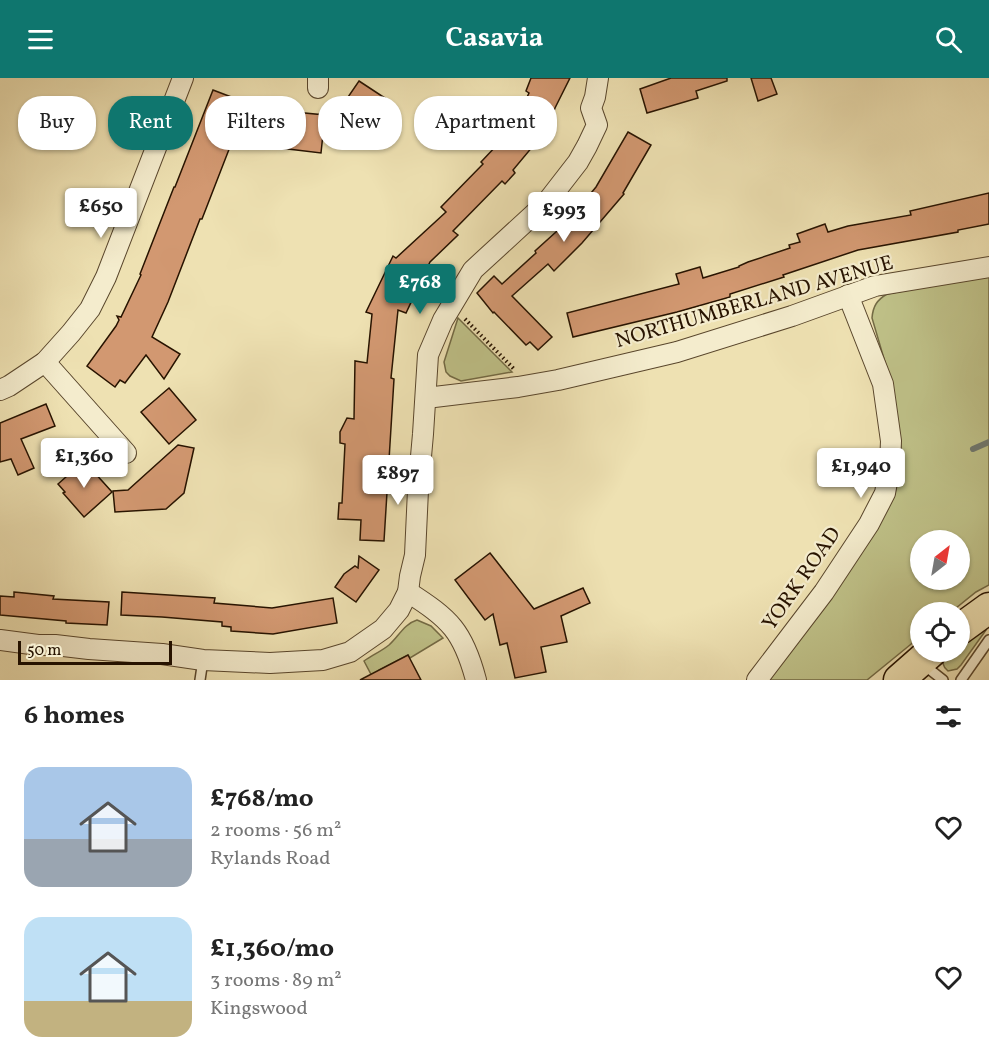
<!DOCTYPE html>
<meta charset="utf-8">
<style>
body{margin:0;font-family:Vollkorn,serif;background:#f2f2f2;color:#222;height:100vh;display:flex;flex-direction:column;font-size:22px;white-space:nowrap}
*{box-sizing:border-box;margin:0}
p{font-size:20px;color:#767676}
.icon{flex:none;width:33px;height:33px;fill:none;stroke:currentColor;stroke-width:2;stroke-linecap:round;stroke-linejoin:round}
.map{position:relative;height:602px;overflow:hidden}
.drawer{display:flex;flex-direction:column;background:#fff;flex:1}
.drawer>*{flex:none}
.banner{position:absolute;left:18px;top:18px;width:600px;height:54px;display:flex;gap:12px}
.needle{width:39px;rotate:31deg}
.buttons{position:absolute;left:910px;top:452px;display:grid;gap:12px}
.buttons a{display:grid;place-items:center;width:60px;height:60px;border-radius:50%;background:#fff;box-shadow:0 2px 4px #0004;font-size:30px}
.scale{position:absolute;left:18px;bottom:15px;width:154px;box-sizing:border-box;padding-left:6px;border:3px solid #271300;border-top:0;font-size:16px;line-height:21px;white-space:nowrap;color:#271300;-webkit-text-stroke:4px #f4eccd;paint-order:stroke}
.price{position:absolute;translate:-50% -51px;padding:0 14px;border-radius:6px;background:#fff;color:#222;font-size:20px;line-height:39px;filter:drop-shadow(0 2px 3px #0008)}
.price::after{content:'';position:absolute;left:50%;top:36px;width:18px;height:14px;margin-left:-9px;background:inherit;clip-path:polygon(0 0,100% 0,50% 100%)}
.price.on{background:#0f766e;color:#fff}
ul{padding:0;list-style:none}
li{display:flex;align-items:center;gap:18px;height:150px;padding:0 24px}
li span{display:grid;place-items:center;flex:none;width:168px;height:120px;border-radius:18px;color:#555}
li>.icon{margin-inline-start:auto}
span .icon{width:72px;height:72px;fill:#fffc;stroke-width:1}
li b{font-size:26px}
h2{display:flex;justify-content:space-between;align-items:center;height:72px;padding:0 24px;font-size:26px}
.pill{padding:0 21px;border-radius:24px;background:#fff;box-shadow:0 2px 4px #0004;font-size:21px;line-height:54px}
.pill.on{background:#0f766e;color:#fff}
header{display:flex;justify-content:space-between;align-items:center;height:78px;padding:0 24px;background:#0f766e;color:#fff;font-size:27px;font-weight:700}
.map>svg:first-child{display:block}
.green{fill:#bfc188;stroke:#736a44;stroke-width:1.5;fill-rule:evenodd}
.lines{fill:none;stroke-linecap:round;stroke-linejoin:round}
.stream{stroke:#6f776e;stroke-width:6}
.building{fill:#d29871;stroke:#271300;stroke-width:1.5}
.service-casing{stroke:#59462c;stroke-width:12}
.minor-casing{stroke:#59462c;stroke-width:22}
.primary-casing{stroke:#271300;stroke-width:33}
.path{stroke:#271300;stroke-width:4;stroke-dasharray:1.5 3;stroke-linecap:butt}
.service{stroke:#f4eccd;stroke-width:9}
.minor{stroke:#f4eccd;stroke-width:20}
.primary{stroke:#eee1b2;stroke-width:30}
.labels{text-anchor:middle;stroke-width:4.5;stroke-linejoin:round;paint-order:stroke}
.street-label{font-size:21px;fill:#271300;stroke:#f4eccd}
</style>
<header><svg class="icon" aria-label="menu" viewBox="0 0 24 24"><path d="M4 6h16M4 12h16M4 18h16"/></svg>Casavia<svg class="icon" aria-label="search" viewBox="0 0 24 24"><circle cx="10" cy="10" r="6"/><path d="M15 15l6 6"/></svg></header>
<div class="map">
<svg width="989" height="602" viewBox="0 0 989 602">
<rect width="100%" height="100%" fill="#eee1b2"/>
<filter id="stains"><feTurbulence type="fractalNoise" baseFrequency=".00333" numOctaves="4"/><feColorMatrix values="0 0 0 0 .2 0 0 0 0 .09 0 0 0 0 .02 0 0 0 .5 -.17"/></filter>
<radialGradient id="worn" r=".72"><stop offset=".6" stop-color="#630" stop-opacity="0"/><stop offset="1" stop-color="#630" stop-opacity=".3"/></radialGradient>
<g class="green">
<path d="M989,197V507L976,514L951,534H921V558L867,602H768L873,454L895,416L901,371L892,308L872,240C873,228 877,222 887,216ZM921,462H960V501H921Z"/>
<path d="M458,240L512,294L461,303L450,298L446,294L444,284Z"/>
<path d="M417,542L431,548L443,560L410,580L408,577L379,592L374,602L364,583C372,577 382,573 389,567C399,558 404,546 417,542Z"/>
<path d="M985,548L986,552L961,587L957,591L948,593C936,583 949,573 960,573V568L980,551Z"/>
</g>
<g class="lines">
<path class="stream" d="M973,371L989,364"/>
</g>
<g class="building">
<path d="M531,0H570L555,30L545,58L543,56L513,92L515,95L505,106L502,103L453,153L458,157L430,184L406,235L398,232L391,300L394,301L384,463L360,462L361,442L338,441L339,425H342L345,366L340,365V354L347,340L354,341L355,283L367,285L372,236L366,234L393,178L396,180L446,134L441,129L483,86L481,84L497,67L518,38L529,15L526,13Z"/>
<path d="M671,0H727V3L696,13L698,20L647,35L640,11Z"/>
<path d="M751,0H771L777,16L758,23Z"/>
<path d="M359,3L391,24L366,59L335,38Z"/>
<path d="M213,12L247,25L202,141H200L168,224L152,259L180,276L164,301L146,277L125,305L120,302L115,309L87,288L116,248L119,242L117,238L121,239L141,197L140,196L174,109H175Z"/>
<path d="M284,33L325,37L321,75L280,70Z"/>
<path d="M628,54L651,67L623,115L624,116L582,165L554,193L548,186L512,218L552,259L538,272L530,264L526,267L494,234L493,235L477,215L494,198L502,206L536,175L535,173L567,144L596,109Z"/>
<path d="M989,115V146L958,152V154L858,172L783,197L784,199L730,216V219L677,234L573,259L567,235L679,206L676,196L700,189L703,200L739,189V188L748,184L790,170L789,167L800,164L797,156L825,146L828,154L848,148L911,137L910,133Z"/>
<path d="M169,310L196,342L169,366L141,334Z"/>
<path d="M46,326L55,348L21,361L34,390L18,397L11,381L0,384V345Z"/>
<path d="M178,367L194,370L184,415L166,431L115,434L113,413L128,412Z"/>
<path d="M84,383L112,414L84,439L63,415L65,414L58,406Z"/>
<path d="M490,475L534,531L583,510L590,525L561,538L567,564L541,569L546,594L515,600L507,565L500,567L493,536L485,542L455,502Z"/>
<path d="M359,478L379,492L356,524L335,509L344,496L355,488L358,490Z"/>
<path d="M14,514L54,518L53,521L109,524L107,547L66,545V543L0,537V518L14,519Z"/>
<path d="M122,514L215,520L214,525L272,530L333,520L337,545L273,556L231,553V549L222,548V544L162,539L121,537Z"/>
<path d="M408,577L421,602H360Z"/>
</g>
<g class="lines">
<g class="service-casing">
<g id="service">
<path d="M924,587L943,602"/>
<path d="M200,602L203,582"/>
<path d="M961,602L989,562"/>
</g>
</g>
<g class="minor-casing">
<g id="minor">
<path d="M318,10V0"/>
<path d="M45,284L126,375"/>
<path d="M0,312L9,308L45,284L71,255L90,231L106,199L183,0"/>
<path d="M426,320L518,309L558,302L677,274L792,238L875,208L989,189"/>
<path d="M408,514C450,541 463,553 476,602"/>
<path d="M0,562L38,567H55L89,571L162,576L203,582L270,585L323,582L350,574L383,551L399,532L408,514L410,498L415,477L418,412L423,356L428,277L443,242L473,192L547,124L578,84L587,68L597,47L591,30L595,19L598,0"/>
<path d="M757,602L824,514L869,446L885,415L890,387L891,363L883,306L848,217"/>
</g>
</g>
<g class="primary-casing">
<g id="primary">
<path d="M960,551L989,530"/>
<path d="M899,602L932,573"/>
</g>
</g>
<path class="path" d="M465,241L514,291"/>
<use href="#service" class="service"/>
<use href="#minor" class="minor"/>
<use href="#primary" class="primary"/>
</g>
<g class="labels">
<g class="street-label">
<text transform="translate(754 223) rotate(-16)" y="7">NORTHUMBERLAND AVENUE</text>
<text transform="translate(801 500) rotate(-55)" y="7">YORK ROAD</text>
</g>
</g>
<rect width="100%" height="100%" filter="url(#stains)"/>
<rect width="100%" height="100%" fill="url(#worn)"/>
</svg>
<div class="buttons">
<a><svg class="needle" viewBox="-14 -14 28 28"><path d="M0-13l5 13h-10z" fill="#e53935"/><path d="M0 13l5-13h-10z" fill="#767676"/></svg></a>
<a><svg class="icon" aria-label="locate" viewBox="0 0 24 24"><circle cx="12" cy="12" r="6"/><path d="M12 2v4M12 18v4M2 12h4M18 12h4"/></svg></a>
</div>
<div class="scale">50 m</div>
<b class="price" style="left:101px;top:161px">£650</b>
<b class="price" style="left:564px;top:165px">£993</b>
<b class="price on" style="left:420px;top:237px">£768</b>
<b class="price" style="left:84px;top:411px">£1,360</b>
<b class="price" style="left:861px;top:421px">£1,940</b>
<b class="price" style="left:398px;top:428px">£897</b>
<div class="banner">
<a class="pill">Buy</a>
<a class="pill on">Rent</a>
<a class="pill">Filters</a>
<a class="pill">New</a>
<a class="pill">Apartment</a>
</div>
</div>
<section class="drawer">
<h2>6 homes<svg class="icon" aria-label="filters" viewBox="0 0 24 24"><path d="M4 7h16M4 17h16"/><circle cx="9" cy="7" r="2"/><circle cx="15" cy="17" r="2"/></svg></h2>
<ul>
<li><span style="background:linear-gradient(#a9c7e8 60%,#9aa5b1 0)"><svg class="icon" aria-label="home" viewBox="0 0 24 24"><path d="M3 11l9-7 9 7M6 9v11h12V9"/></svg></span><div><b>£768/mo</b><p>2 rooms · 56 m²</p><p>Rylands Road</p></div><svg class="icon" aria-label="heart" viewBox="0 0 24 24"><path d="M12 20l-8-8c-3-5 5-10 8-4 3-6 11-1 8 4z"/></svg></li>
<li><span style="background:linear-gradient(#bfe0f5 70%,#c2b280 0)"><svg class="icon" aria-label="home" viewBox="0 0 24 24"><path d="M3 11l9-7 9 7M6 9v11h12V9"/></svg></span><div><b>£1,360/mo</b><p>3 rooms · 89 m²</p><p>Kingswood</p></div><svg class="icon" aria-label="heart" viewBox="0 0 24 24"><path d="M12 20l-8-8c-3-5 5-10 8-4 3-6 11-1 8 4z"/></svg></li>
</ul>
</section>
